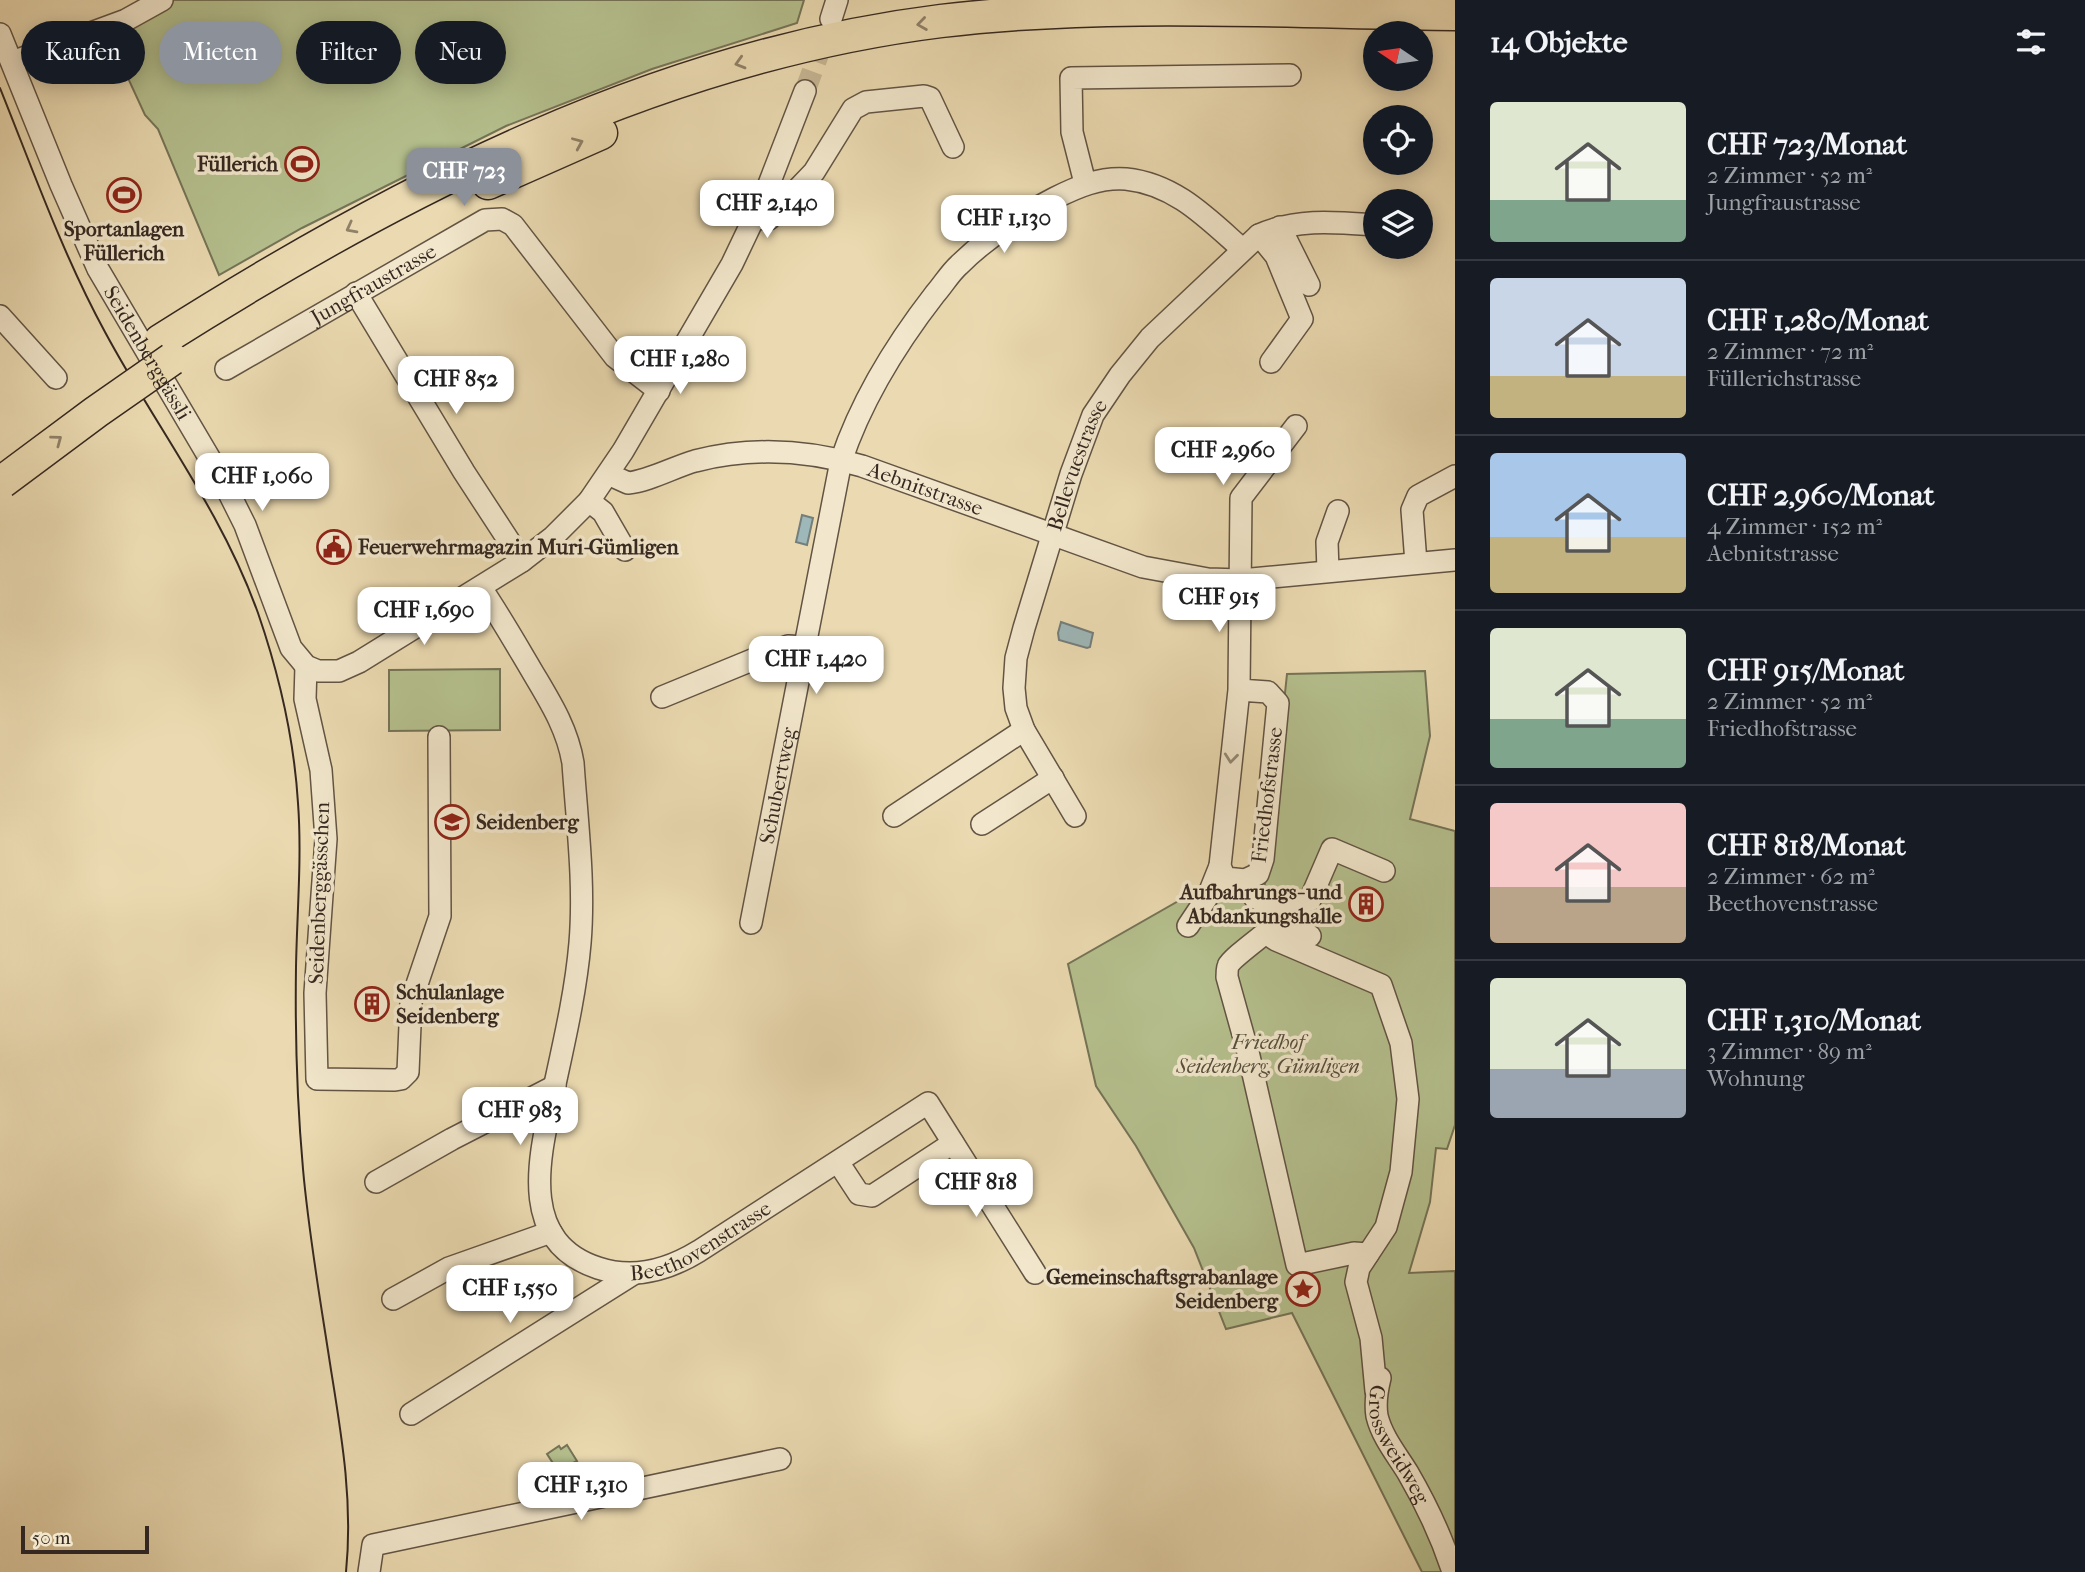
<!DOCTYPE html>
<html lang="de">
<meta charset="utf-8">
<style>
body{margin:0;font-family:"IM FELL French Canon",serif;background:#20242c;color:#f1f3f6;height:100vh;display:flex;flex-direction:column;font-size:26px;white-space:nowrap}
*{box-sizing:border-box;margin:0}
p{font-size:23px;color:#9ea1a6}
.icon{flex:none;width:38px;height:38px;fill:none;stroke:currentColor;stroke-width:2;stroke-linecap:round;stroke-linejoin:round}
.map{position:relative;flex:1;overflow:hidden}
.drawer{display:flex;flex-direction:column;background:#171b24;width:630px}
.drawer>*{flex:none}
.top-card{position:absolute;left:21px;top:21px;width:665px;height:63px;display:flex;gap:14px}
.needle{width:46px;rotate:283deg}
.buttons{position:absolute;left:1363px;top:21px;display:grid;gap:14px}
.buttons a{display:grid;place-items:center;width:70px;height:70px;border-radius:50%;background:#171b24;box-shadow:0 4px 18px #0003;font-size:35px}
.scale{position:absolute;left:21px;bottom:18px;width:128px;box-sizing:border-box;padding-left:7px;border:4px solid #352820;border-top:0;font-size:19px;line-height:24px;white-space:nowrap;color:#352820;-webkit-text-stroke:5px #f2e7cc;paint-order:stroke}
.price{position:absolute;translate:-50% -60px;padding:0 16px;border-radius:14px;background:#fff;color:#222;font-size:23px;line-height:46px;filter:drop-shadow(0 2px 4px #0008)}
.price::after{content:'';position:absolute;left:50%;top:42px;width:21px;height:16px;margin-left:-10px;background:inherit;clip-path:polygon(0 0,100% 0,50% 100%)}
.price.current{background:#8c9099;color:#fff}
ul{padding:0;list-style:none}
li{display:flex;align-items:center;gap:21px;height:175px;padding:0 35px}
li+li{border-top:2px solid #363941}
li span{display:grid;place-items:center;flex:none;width:196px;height:140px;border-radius:7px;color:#555}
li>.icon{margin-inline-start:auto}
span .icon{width:84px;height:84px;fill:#fffc;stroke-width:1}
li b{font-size:30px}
h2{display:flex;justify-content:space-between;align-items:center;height:84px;padding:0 35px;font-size:30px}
.pill{padding:0 24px;border-radius:32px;background:#171b24;box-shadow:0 4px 18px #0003;font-size:24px;line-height:63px}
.pill.current{background:#8c9099;color:#fff}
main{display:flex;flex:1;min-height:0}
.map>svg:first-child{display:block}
.green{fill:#b5c08e;stroke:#757457;stroke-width:2}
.water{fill:#9eb7b8;stroke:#747e7b;stroke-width:2}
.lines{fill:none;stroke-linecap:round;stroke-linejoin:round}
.minor-tunnel{stroke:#c7b694;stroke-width:21;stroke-dasharray:21 10;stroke-linecap:butt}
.minor-casing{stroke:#625444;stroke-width:24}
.highway-casing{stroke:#352820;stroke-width:35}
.minor{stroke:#f2e7cc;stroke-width:21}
.highway{stroke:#ebdab1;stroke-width:32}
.tram{stroke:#352820;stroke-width:2}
.highway-bridge-casing{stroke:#352820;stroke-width:35;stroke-linecap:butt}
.highway-bridge{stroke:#ebdab1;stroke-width:32}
.oneway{stroke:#908168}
.oneway2{stroke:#948876}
.labels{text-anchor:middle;stroke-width:7;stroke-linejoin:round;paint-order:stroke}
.poi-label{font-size:21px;font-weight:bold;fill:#352820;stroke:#f2e7cc;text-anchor:end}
.street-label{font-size:21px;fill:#352820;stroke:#f2e7cc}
.park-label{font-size:21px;font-style:italic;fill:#554e3c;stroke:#f2e7cc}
</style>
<main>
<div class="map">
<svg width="1455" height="1572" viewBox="0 0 1455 1572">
<rect width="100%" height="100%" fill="#ebdab1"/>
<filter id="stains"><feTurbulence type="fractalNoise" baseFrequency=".00286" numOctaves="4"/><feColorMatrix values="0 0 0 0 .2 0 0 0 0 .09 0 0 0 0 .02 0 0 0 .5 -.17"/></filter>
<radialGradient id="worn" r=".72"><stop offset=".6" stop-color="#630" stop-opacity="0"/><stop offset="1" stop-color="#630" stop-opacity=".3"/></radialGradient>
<g class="green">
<path d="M173,0H804L797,23L652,69L506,126L302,228L219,275L158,129L145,115L109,37Z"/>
<path d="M500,669V730L389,731V670Z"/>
<path d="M1425,671L1430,736L1410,819L1455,831V1125L1447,1149L1436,1148L1430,1202L1409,1273L1455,1271V1572H1422L1292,1313L1226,1329L1194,1248L1136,1146L1096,1086L1068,964L1196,891L1264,893L1287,674Z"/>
<path d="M567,1445L577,1461L573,1463L576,1468L562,1477L547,1454L559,1446L561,1449Z"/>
</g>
<g class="water">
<path d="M802,515L813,518L807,545L796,542Z"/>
<path d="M1061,622L1093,633L1090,647L1087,648L1059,640L1058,633Z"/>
</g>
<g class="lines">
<path class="minor-tunnel" d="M805,91L826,34"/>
<g class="minor-casing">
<g id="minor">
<path d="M831,19L837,0"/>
<path id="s1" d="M0,34L61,185L98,269L223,481L245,525L291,648L306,666L318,671H339L359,662L522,561L553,537L589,501L623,451L732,264L764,197L805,91"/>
<path d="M12,62L126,20L162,0"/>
<path d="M1085,183L1072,132L1071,78L1290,75"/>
<path d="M754,218L769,219L814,172L853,109L866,102L924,96L930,98L953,147"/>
<path d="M1280,227L1309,285"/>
<path d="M1259,235L1276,256L1302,319L1271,362"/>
<path d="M356,293L464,472L522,561"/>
<path d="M0,316L56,378"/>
<path id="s2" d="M226,369L485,220L502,219L513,225L615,357L659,391"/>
<path id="s3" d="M608,474L628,483C649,481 674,467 695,461C750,447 808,450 862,466L1143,567L1208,579L1241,580L1455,560"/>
<path d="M589,501L603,512L625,550"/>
<path d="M1416,563L1412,510L1418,496L1455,476"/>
<path d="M1328,571L1327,542L1338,511"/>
<path id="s4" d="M481,588C498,613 513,639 529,666C547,697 567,726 573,763C577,822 585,883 580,943C576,990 565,1038 555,1084C542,1148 513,1240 598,1268C634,1280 668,1270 699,1251L928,1103L1035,1273"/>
<path d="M306,666L305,699L321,770L326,839L315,993L317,1079L395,1080L401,1079L408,1072L411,1002L440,916L439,737"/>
<path d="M1239,690L1268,692L1278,703L1263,859L1258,874L1245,880L1225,878L1220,866L1239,690L1241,498L1296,426"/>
<path d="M662,697L774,651L788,646L804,647"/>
<path d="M894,816L1024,730"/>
<path id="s5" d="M1075,816L1024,730L1016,708L1014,688L1016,658L1024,628L1071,474L1093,415L1120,375L1150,338L1259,235C1297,218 1335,222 1376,225"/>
<path d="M982,824L1053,778"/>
<path d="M1245,880L1254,897L1279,910V921C1269,932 1232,957 1228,966C1227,967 1227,976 1227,977L1249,1056L1297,1265L1354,1253L1368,1254"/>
<path d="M1279,910L1310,900L1332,849L1384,871"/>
<path d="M1279,921L1310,936"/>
<path id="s6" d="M751,923L841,461C861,401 897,343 935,294C943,285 950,273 959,265C986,238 1020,216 1055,198C1077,187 1100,177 1126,179C1175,184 1207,218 1242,249"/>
<path d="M1188,926L1208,896L1220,866"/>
<path d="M1267,934L1276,940L1381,985L1401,1043L1408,1099L1401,1172L1386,1227L1359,1268L1356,1282L1371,1338L1376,1391"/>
<path d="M838,1162L859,1194L872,1196L953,1143"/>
<path d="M376,1182L452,1139L555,1086"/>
<path d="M393,1299L449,1268L551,1232"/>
<path id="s7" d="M1380,1378C1377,1390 1375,1404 1377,1416C1382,1437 1397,1455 1408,1473C1426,1504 1442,1538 1453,1572"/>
<path d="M411,1414L633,1274"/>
<path d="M369,1572L373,1545L780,1459"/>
</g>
</g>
<g class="highway-casing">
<g id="highway">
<path d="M488,183L601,133"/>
<path d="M160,341C398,190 658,56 941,21C1109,1 1286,12 1455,14"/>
</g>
</g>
<use href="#minor" class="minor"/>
<use href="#highway" class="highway"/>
<path class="tram" d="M0,88C33,170 63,255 105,332C156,427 221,510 258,613C279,674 294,738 298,803C302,857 297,912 296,967C295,1035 297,1102 303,1169C309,1237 321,1304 331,1370C342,1438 353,1503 346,1572"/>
<g class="highway-bridge-casing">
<path id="highway-bridge" d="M2,482L96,412L172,359"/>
</g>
<use href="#highway-bridge" class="highway-bridge"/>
</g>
<defs><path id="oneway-chevron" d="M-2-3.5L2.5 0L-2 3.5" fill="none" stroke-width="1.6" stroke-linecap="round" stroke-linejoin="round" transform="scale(1.75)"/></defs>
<g class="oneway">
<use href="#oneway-chevron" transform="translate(922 24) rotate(172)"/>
<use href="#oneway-chevron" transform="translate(740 63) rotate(164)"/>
<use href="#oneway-chevron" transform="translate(578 143) rotate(-23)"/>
<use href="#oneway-chevron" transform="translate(351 228) rotate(152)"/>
<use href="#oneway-chevron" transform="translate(57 440) rotate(-37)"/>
</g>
<use class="oneway2" href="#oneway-chevron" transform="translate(1231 758) rotate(96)"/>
<defs>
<g id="stadium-ring" transform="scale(1.75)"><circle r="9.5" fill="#f2e7cc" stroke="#8f2418" stroke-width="1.5"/><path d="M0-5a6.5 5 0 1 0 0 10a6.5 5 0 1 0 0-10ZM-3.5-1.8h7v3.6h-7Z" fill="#8f2418"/></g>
<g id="civic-ring" transform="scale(1.75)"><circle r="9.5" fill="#f2e7cc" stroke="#8f2418" stroke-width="1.5"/><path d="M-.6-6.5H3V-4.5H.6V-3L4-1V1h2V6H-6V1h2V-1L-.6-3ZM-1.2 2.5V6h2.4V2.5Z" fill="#8f2418"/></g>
<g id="school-ring" transform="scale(1.75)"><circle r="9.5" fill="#f2e7cc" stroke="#8f2418" stroke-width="1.5"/><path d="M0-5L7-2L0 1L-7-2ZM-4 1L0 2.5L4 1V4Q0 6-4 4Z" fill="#8f2418"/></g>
<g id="building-ring" transform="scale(1.75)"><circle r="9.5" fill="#f2e7cc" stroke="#8f2418" stroke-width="1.5"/><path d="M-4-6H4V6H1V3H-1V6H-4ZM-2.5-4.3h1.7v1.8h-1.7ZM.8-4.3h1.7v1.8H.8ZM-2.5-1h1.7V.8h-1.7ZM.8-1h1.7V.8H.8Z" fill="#8f2418"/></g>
<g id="sight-ring" transform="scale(1.75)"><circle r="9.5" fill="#f2e7cc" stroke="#8f2418" stroke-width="1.5"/><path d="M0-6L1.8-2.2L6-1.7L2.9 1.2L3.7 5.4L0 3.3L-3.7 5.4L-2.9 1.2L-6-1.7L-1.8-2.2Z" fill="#8f2418"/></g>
</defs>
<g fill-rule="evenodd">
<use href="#stadium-ring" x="302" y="164"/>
<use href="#stadium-ring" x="124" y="195"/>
<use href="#civic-ring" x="334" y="547"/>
<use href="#school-ring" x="452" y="822"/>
<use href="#building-ring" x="1366" y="904"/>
<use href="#building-ring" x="372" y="1004"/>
<use href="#sight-ring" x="1303" y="1289"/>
</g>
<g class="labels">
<g class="poi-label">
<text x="278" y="171">Füllerich</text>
<text x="124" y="236" text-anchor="middle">Sportanlagen<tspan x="124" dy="24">Füllerich</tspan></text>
<text x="358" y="554" text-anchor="start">Feuerwehrmagazin Muri-Gümligen</text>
<text x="476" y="829" text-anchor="start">Seidenberg</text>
<text x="1342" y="899">Aufbahrungs- und<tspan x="1342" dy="24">Abdankungshalle</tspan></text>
<text x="396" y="999" text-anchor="start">Schulanlage<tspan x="396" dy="24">Seidenberg</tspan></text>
<text x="1278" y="1284">Gemeinschaftsgrabanlage<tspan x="1278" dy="24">Seidenberg</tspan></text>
</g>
<g class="street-label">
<text dy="7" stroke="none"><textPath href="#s2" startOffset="170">Jungfraustrasse</textPath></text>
<text dy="7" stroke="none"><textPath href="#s1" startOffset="352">Seidenberggässli</textPath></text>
<text dy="7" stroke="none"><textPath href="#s5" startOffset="376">Bellevuestrasse</textPath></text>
<text dy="7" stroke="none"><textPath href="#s3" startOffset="329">Aebnitstrasse</textPath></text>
<text dy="7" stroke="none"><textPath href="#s6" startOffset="140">Schubertweg</textPath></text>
<text transform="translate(1267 795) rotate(-83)" y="7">Friedhofstrasse</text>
<text transform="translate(319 893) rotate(-88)" y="7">Seidenberggässchen</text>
<text dy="7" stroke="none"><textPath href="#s4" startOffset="845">Beethovenstrasse</textPath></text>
<text dy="7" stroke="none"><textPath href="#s7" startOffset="72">Grossweidweg</textPath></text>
</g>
<g class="park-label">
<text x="1268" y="1049">Friedhof<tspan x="1268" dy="24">Seidenberg, Gümligen</tspan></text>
</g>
</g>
<rect width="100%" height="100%" filter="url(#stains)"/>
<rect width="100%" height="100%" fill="url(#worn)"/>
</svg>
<div class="buttons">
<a><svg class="needle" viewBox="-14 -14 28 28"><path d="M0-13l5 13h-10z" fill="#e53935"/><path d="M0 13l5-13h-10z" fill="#9ea1a6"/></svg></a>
<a><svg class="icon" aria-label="locate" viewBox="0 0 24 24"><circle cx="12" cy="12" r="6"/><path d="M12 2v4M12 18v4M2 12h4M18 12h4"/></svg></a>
<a><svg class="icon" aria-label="layers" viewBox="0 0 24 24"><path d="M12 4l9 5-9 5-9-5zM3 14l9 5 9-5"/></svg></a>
</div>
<div class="scale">50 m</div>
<b class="price current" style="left:464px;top:208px">CHF 723</b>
<b class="price" style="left:767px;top:240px">CHF 2,140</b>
<b class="price" style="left:1004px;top:255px">CHF 1,130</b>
<b class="price" style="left:680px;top:396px">CHF 1,280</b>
<b class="price" style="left:456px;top:416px">CHF 852</b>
<b class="price" style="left:1223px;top:487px">CHF 2,960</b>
<b class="price" style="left:262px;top:513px">CHF 1,060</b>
<b class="price" style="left:1219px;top:634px">CHF 915</b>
<b class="price" style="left:424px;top:647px">CHF 1,690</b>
<b class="price" style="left:816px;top:696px">CHF 1,420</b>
<b class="price" style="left:520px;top:1147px">CHF 983</b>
<b class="price" style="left:976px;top:1219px">CHF 818</b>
<b class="price" style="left:510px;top:1325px">CHF 1,550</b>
<b class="price" style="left:581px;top:1522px">CHF 1,310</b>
<div class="top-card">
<a class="pill">Kaufen</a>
<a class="pill current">Mieten</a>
<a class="pill">Filter</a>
<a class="pill">Neu</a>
</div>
</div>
<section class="drawer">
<h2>14 Objekte<svg class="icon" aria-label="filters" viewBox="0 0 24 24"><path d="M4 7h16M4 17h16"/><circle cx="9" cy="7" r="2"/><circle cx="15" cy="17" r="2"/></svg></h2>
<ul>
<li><span style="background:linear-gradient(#dfe7d0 70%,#7fa58c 0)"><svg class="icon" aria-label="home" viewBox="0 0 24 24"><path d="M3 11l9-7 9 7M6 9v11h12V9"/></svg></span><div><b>CHF 723/Monat</b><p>2 Zimmer · 52 m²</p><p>Jungfraustrasse</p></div></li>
<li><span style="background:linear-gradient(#c9d6e8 70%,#c2b280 0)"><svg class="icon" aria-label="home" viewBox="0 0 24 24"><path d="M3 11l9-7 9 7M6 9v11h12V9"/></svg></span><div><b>CHF 1,280/Monat</b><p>2 Zimmer · 72 m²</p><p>Füllerichstrasse</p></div></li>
<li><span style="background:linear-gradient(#a9c7e8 60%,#c2b280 0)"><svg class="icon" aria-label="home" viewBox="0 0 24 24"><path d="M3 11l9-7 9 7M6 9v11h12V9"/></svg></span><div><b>CHF 2,960/Monat</b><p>4 Zimmer · 152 m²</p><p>Aebnitstrasse</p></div></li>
<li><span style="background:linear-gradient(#dfe7d0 65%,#7fa58c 0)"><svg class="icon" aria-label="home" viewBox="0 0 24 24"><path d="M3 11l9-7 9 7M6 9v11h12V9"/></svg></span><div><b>CHF 915/Monat</b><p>2 Zimmer · 52 m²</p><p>Friedhofstrasse</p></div></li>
<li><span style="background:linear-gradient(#f6c9c9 60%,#b9a48a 0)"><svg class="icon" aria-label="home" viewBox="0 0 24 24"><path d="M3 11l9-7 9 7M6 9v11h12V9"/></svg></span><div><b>CHF 818/Monat</b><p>2 Zimmer · 62 m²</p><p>Beethovenstrasse</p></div></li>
<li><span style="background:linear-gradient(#dfe7d0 65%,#9aa5b1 0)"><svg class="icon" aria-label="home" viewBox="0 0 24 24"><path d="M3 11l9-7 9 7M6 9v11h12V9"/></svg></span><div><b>CHF 1,310/Monat</b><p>3 Zimmer · 89 m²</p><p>Wohnung</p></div></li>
</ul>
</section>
</main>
